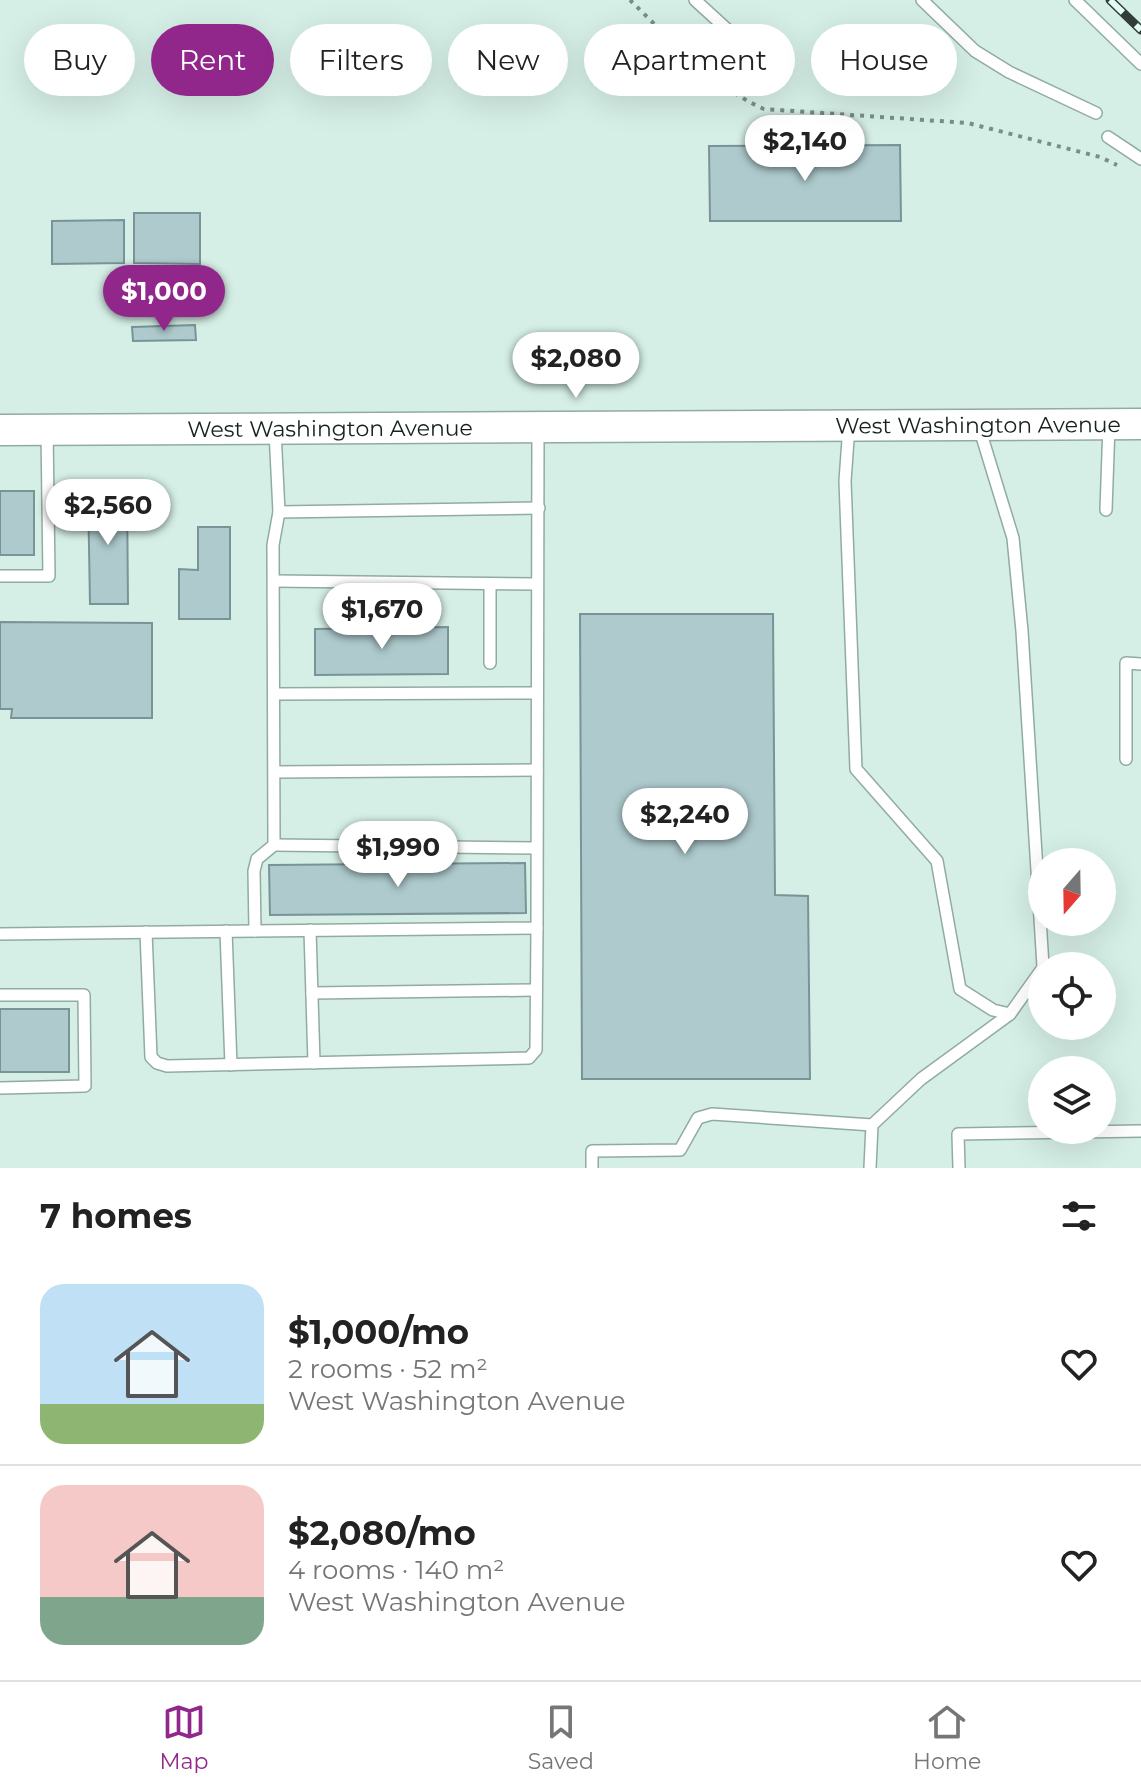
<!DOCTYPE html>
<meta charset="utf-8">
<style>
body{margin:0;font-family:Montserrat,sans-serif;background:#f6f6f6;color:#222;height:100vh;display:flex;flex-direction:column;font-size:30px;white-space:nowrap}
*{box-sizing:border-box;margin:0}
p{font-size:26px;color:#767676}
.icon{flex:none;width:44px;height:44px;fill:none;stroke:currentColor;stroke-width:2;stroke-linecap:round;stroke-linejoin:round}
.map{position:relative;height:1168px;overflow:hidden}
.drawer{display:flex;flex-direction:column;background:#fff;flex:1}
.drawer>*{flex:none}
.top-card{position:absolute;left:24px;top:24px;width:1094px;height:72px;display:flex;gap:16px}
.needle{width:52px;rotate:200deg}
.fabs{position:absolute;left:1028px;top:848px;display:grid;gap:16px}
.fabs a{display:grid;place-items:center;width:88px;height:88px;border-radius:50%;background:#fff;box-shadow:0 8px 32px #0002;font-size:40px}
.price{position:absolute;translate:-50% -68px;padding:0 18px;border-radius:28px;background:#fff;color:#222;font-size:26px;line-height:52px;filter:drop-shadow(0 2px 4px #0008)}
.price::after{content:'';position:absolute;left:50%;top:48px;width:24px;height:18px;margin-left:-12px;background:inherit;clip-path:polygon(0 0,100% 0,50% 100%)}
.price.on{background:#92278b;color:#fff}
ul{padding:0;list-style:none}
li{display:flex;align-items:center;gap:24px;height:200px;padding:0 40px}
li+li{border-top:2px solid #e0e0e0}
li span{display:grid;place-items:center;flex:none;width:224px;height:160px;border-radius:24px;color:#555}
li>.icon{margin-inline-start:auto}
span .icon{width:96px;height:96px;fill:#fffc;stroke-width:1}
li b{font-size:34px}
h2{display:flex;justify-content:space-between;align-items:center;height:96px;padding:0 40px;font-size:34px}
.chip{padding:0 28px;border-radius:36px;background:#fff;box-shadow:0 8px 32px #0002;font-size:28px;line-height:72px}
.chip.on{background:#92278b;color:#fff}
.tabs{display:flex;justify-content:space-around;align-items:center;height:112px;border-top:2px solid #e0e0e0;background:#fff;font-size:22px;color:#767676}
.tabs a{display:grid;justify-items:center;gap:4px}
.tabs .on{color:#92278b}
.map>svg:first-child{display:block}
.building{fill:#aecacd;stroke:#799497;stroke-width:2}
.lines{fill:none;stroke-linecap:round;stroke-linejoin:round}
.service-casing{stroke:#92aba2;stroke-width:14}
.secondary-casing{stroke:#92aba2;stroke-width:33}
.path{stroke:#7b8d87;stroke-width:4;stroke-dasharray:4 6;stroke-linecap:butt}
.service{stroke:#fff;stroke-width:11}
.secondary{stroke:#fff;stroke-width:30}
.rail-casing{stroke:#313d39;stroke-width:9}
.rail{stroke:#e2fdf3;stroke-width:6;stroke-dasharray:18;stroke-linecap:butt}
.labels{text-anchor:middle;stroke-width:6;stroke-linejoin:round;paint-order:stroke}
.street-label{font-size:22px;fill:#17211e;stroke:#e2fdf3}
</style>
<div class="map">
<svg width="1141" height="1168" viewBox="0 0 1141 1168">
<rect width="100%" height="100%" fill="#d5efe6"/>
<g class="building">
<path d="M900,145L901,221H710L709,146Z"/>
<path d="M134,213H200V264L134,263Z"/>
<path d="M124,220V263L52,264V221Z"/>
<path d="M195,325L196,340L133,341L132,327Z"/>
<rect x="0" y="491" width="34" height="64"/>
<path d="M88,491H127L128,604H90Z"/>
<path d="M198,527H230V619H179V569L198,570Z"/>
<path d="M580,614H773L775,895L808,896L810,1079H582Z"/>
<path d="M0,622L152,623V718H11L12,709H0Z"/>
<path d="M448,627V674L315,675V629Z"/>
<path d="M525,863L526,913L270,915L269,865Z"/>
<rect x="0" y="1009" width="69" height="63"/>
</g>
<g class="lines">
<g class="service-casing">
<g id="service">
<path d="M695,0L742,43"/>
<path d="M922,0L975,51L1009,72L1096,113"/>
<path d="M1075,0L1141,64"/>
<path d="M1108,137L1141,159"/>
<path d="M849,426L845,481L856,769L937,861L960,989L993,1010L1010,1014L1042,969"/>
<path d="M979,427L1013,538L1022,631L1043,966"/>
<path d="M275,431L279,512L273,545L274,845L257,859L254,871L255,931L537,928L538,428"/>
<path d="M1106,510L1109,425"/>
<path d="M279,512L539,508"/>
<path d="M0,576H49L47,430"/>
<path d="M274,581L537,584"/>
<path d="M490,663V584"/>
<path d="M274,694L537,693"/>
<path d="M1126,759V663L1141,664"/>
<path d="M275,772L537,770"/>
<path d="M274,845L536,848"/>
<path d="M310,930L314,1063"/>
<path d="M226,931L231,1065"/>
<path d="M146,932L151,1057L157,1063L167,1066L529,1058L536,1050L537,928"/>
<path d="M0,934L255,931"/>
<path d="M312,993L536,990"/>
<path d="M0,995H84L85,1086L0,1088"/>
<path d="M592,1168V1151L680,1150L698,1118L712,1114L872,1125"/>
<path d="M870,1168L872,1125L921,1079L1010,1014"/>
<path d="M959,1168L958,1134L1141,1131"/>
</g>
</g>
<g class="secondary-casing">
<g id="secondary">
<path id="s1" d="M0,430L1141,424"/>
</g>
</g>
<path class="path" d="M630,0C670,39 712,86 764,109L968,123L1100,157L1117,165"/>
<use href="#service" class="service"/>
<use href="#secondary" class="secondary"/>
<g class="rail-casing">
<path id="rail" d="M1110,0L1141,30"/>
</g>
<use href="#rail" class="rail"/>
</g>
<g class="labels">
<g class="street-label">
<text dy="8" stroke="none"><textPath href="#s1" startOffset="978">West Washington Avenue</textPath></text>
<text dy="8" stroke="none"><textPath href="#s1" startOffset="330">West Washington Avenue</textPath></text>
</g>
</g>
</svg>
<div class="fabs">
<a><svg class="needle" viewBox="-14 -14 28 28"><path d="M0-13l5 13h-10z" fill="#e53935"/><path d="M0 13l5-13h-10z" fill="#767676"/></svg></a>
<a><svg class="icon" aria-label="locate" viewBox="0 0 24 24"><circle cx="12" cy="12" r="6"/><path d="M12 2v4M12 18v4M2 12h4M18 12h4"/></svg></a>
<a><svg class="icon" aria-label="layers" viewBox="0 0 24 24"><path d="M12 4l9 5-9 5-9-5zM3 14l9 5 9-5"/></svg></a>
</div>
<b class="price" style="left:805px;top:183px">$2,140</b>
<b class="price on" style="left:164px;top:333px">$1,000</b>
<b class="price" style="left:576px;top:400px">$2,080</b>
<b class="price" style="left:108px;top:547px">$2,560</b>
<b class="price" style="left:382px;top:651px">$1,670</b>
<b class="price" style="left:685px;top:856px">$2,240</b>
<b class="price" style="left:398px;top:889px">$1,990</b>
<div class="top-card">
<a class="chip">Buy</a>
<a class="chip on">Rent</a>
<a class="chip">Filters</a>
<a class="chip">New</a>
<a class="chip">Apartment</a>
<a class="chip">House</a>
</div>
</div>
<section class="drawer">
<h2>7 homes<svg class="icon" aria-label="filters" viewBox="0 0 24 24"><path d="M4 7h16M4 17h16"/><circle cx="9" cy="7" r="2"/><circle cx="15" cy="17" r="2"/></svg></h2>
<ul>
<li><span style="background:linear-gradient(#bfe0f5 75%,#8fb573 0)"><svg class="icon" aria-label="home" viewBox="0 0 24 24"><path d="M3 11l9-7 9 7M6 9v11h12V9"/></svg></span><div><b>$1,000/mo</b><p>2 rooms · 52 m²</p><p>West Washington Avenue</p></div><svg class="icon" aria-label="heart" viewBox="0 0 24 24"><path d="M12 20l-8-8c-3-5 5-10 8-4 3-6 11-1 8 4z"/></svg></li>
<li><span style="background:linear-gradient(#f6c9c9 70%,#7fa58c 0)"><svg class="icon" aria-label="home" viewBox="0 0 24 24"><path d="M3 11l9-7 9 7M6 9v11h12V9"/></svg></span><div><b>$2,080/mo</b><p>4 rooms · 140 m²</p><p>West Washington Avenue</p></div><svg class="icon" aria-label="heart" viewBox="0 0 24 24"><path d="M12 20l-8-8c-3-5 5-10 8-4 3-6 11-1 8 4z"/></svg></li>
</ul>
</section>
<nav class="tabs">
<a class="on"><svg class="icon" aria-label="map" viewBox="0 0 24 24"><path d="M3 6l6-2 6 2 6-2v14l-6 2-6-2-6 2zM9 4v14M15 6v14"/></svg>Map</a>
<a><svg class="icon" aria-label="saved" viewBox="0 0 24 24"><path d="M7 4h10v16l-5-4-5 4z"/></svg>Saved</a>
<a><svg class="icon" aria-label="home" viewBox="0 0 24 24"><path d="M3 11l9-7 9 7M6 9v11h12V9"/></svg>Home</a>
</nav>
